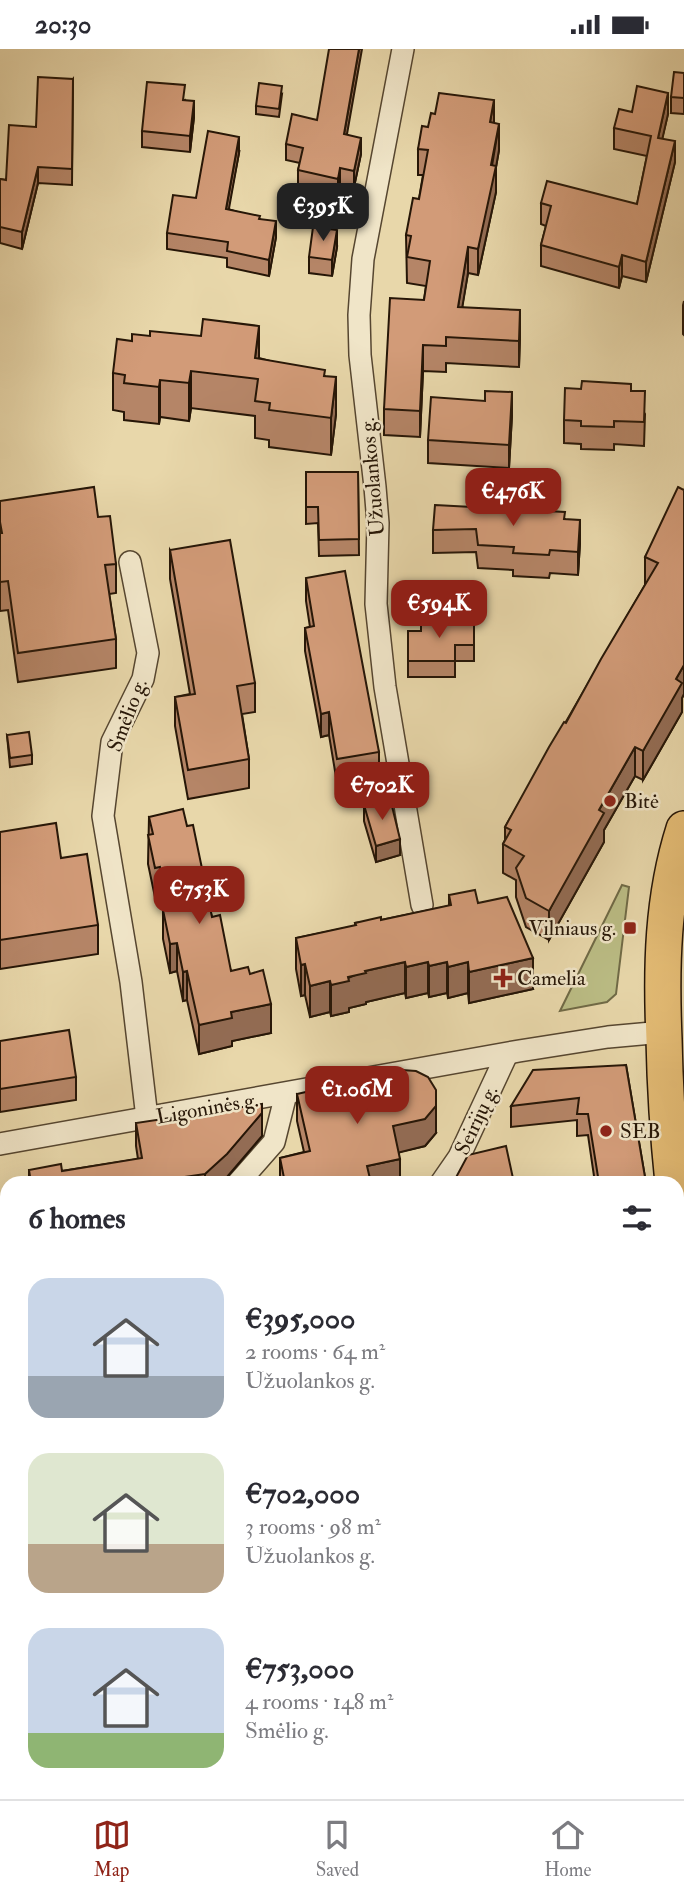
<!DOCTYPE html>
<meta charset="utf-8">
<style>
body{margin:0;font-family:"IM FELL Double Pica",serif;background:#f7f7f7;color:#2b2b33;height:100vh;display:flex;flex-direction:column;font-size:26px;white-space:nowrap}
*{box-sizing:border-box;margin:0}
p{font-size:23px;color:#7c7c81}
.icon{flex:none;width:38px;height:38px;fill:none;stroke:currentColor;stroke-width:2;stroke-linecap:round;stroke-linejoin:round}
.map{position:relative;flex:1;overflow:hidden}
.side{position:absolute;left:0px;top:1127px;width:684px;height:623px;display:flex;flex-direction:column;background:#fff;border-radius:21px 21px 0 0;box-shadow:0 7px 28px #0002}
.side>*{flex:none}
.price{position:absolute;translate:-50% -60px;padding:0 16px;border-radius:14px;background:#8f2418;color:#fff;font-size:23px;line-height:46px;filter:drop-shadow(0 2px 4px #0008)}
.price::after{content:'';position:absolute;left:50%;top:42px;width:21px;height:16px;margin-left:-10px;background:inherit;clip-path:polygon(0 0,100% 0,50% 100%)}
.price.on{background:#222;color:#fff}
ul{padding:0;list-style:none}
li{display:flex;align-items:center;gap:21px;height:175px;padding:0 28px}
li span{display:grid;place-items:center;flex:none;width:196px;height:140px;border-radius:21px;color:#555}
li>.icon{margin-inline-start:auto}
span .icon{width:84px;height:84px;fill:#fffc;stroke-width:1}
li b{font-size:30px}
h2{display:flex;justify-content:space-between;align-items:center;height:84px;padding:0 28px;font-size:30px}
.status{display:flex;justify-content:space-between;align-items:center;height:49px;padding:0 35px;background:#fff;direction:ltr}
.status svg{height:19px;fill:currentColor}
.dock{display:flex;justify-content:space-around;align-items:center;height:98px;border-top:2px solid #e1e1e2;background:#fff;font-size:19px;color:#7c7c81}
.dock a{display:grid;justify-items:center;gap:4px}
.dock .on{color:#8f2418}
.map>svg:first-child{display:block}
.green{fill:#bbbd85;stroke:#706a46;stroke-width:2}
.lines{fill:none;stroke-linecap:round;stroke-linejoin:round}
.minor-casing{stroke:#564630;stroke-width:24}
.primary-casing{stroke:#261607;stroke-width:38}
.minor{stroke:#f0e5c8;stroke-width:21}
.primary{stroke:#e4bc75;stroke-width:35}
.wall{fill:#b58567;stroke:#261607;stroke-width:2}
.shaded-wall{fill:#936c54;stroke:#261607;stroke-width:2}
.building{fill:#d29b78;stroke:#261607;stroke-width:2}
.poi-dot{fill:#8f2418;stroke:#f0e5c8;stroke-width:2.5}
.labels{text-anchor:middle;stroke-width:5;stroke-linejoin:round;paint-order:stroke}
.street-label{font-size:21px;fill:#261607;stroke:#f0e5c8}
.poi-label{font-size:21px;fill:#261607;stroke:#f0e5c8;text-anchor:start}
</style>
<div class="status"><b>20:30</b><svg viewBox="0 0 49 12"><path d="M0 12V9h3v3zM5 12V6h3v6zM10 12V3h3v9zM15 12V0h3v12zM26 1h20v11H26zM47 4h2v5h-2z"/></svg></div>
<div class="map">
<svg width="684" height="1750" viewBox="0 0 684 1750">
<rect width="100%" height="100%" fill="#e8d7aa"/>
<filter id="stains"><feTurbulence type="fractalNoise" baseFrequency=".00286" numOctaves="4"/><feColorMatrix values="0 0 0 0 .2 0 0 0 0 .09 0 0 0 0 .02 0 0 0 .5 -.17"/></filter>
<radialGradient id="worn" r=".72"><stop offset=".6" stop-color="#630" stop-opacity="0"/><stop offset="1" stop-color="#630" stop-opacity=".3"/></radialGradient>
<path class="green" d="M622,836L629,838L616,945L607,953L560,962Z"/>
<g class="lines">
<g class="minor-casing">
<g id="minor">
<path d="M403,0L363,210L359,266L360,306L375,438L378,474L376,555L385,638L422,856"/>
<path d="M130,513L148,604L143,630L112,693L103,767L131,933L147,1069"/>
<path d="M0,1095L519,1002L608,988L663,983"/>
<path d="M238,1134L274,1093L286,1045"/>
<path d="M441,1134L459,1108L507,1005"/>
</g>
</g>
<g class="primary-casing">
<g id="primary">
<path d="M673,1134C668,1086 665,1039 664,990C661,919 662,849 684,780"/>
<path d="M677,1165L684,1211"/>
<path d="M677,1686L684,1685"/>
<path d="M677,1721L684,1719"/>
<path d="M370,1750L404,1743"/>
<path d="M548,1750L579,1743"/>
</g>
</g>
<use href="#minor" class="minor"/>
<use href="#primary" class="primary"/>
</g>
<g class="wall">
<path d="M684,24V65L671,64V48Z"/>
<path d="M73,30L72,136L38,134L22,200L0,194V130L6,131L36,78Z"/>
<path d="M282,45L279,68L256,65V57Z"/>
<path d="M185,51L194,68L190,103L142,98V82Z"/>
<path d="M632,63L668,65L662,90L675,113L646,233L622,227L619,239L541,217V196L546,177L541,175V154L637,155L647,107L614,100V79Z"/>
<path d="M494,74L499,101L496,118V143L478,226L468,224L462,258L520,287L519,318L446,314V323L423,322L420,388L384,386V360L424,251L426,237L407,234L406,186L419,150L423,126H418V100L428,78Z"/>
<path d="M347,86L361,105L354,138L340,135L338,146L298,137V121L300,114L286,111V95Z"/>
<path d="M239,104L228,160L260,170L276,188L269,227L227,218V209L167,200V184L196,149Z"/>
<path d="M337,198L332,227L309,224V208Z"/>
<path d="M684,252V286L683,285V256Z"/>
<path d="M259,309L325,327L336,365L331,406L269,398V391L255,389V367L191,359L189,372L160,368L159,375L124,371V363L113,361V324Z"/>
<path d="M631,342L645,365L644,397L614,395V401L581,400V395L564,394V371Z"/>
<path d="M485,352L512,366L509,419L428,414V391Z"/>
<path d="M306,423H358L359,506L319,507L318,474L306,475Z"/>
<path d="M684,441V645L682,649V663L643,731L635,727L604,781V793L549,891L526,878L516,848V831L503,824V795L505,791V778L645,536V508Z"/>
<path d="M0,452L98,468L116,515V544L109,545L116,590V619L18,633L8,561L0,562Z"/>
<path d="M565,470L580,494L578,526L550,524L549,529L513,527V521L478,519L476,503L433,504V481Z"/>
<path d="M170,501L255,634V663L242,665L249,710V739L188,750L175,677V648L190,645L170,530Z"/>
<path d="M306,529L379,703V726L337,734L329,686L321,688L305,602V579L310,578L306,552Z"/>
<path d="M474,574V612H455V628H408V582H421L453,575Z"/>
<path d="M7,686L32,706V715L10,718Z"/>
<path d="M364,756L400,806L376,813L364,772Z"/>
<path d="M149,768L187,777L212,868L231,922L250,925L271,984L232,992V997L199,1005L187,951L183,952L177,922L170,924L163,890V861L160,847L155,848L148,815Z"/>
<path d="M0,783L61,809L98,876V905L0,920Z"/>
<path d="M449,846L478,854L533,940L469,954L468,944L448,949L447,944L429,948L428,944L406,949L405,944L366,953V955L349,959V963L331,967L330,963L310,968L305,946L301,947L296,920V889L355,877V874L381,871L449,857Z"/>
<path d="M0,992L76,1028V1051L0,1063Z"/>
<path d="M626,1016L646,1134H595L588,1086L577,1087V1071L511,1078V1057Z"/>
<path d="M297,1045L436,1084L425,1097L399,1103L400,1134H280V1109L304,1103L297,1072Z"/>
<path d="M136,1074L262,1087L227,1128L220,1134H29V1121L62,1122L138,1110L136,1097Z"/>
<path d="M7,1352V1417L4,1418L0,1400V1354Z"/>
<path d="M677,1416L679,1428V1451H677Z"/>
<path d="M69,1743H157L153,1750H149L137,1744L112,1750H87L86,1748L80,1750L78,1745L70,1747Z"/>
</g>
<g class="shaded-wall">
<path d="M359,0H362L344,102V85Z"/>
<path d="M668,44V65L658,109V89Z"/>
<path d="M494,51V76L490,73Z"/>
<path d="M194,52V68L190,103V87Z"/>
<path d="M499,75V101L496,118V143L478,226V200Z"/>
<path d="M239,88V104L226,176V160Z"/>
<path d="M361,89V105L354,138V122Z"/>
<path d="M675,92V113L646,233V213Z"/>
<path d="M38,118V134L22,200V183Z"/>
<path d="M340,119V135L338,146V130Z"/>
<path d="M276,172V188L269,227V211Z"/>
<path d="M337,181V198L332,227V211Z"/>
<path d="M468,198V224L458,284V258Z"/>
<path d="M622,206V227L619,239V218Z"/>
<path d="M520,261V287L519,318V292Z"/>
<path d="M259,277V314L255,309Z"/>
<path d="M423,296V322L420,388V362Z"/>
<path d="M191,322V359L189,372V334Z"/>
<path d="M336,328V365L331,406V369Z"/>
<path d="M160,331V368L159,375V338Z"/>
<path d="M512,343V366L509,419V396Z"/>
<path d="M580,471V494L578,526V503Z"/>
<path d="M684,616V645L682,649V663L643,731V702L676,630Z"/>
<path d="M329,663V686L321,688V665Z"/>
<path d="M635,698V727L604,781V793L549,891V862L599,761Z"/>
<path d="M400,790V806L376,813V797Z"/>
<path d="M177,894V922L170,924V895Z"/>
<path d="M533,909V940L469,954V923Z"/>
<path d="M405,913V944L366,953V955L349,959V963L331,967V936L365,922Z"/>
<path d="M428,913V944L406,949V918Z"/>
<path d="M447,913V944L429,948V917Z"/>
<path d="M468,913V944L448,949V918Z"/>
<path d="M305,915V946L301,947V916Z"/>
<path d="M187,922V951L183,952V923Z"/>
<path d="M330,932V963L310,968V937Z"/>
<path d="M271,955V984L232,992V997L199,1005V976L231,963Z"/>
<path d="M436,1057V1084L425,1097L393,1105V1077Z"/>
<path d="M262,1064V1087L227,1128L220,1134H205V1125Z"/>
<path d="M400,1110V1134H367V1117Z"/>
<path d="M684,1615V1639L677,1640V1617Z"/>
<path d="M7,1689V1712L0,1713V1690Z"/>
<path d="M70,1743H78V1745L70,1747Z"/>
<path d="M80,1743H86V1748L80,1750Z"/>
<path d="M88,1743H137V1744L112,1750H88Z"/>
<path d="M152,1743H157L153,1750H152Z"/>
</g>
<g class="building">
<path d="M329,0H359L344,85L361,89L354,122L340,119L338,130L298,121L303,99L286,95L292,65L317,71Z"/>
<path d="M674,23L684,24V49L671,48Z"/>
<path d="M38,28L73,30L72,120L38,118L22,183L0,178V130L6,131L9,76L36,78Z"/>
<path d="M147,33L185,36L183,51L194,52L190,87L142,82Z"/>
<path d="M259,34L282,37L279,60L256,57Z"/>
<path d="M637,37L668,44L658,89L675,92L646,213L622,206L619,218L541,196L551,157L541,154L547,132L637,155L651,87L614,79L619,60L632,63Z"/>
<path d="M439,44L494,51L490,73L499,75L491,116L496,117L478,200L468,198L458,258L520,261L519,292L446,288V297L423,296L420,362L384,360L390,249L424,251L430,212L407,208L411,187L406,186L413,149L419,150L428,101L418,100L422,77L428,78L431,64L435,65Z"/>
<path d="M208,82L239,88L226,160L260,167L259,170L276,172L269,211L227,202L228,193L167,184L173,146L196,149Z"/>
<path d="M313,178L337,181L332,211L309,208Z"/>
<path d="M203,270L259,277L255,309L325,321L324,327L336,328L331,369L269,361L270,354L255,352L258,330L191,322L189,334L160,331L159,338L124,334L125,326L113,324L117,290L132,292V285L150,287V282L201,287Z"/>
<path d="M582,332L631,335V342H645L644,373L614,372V378L581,377V372L564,371L565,339L581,340Z"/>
<path d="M485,342L512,343L509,396L428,391L431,348L485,352Z"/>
<path d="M306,423H358L359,490L319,491L318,458H306Z"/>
<path d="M94,438L98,468L110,467L116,515L105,516L116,590L18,604L8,532L0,533V484H2L0,473V452Z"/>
<path d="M678,438L684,441V616L676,630L682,634L643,702L635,698L599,761L604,764L549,862L526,849L516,819L524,807L503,795L511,781L505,778L549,698L564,673L566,674L601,610L658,514L645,508Z"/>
<path d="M435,456L565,463L564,470L580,471L578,503L550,501L549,506L513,504L514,498L478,496L476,480L433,481Z"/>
<path d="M230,491L255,634L237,637L249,710L188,721L175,648L195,645L170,501Z"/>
<path d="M345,522L379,703L337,710L329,663L321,665L305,579L314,577L306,529Z"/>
<path d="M421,571H453V575L474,574V596H455V612H408V582H421Z"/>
<path d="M29,683L32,706L10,709L7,686Z"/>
<path d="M390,749L400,790L376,797L364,756Z"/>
<path d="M183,760L187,777L193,776L212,868L220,866L231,922L248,918L250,925L263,921L271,955L231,963L232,969L199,976L187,922L183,923L177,894L170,895L163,861L169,860L160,818L155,819L148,786L153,785L149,768Z"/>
<path d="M56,774L61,809L87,805L98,876L0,891V783Z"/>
<path d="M475,841L478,854L507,848L533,909L469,923L468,913L448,918L447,913L429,917L428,913L406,918L405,913L365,922L366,924L348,928L349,932L331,936L330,932L310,937L305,915L301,916L296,889L356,876L355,874L381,868V871L451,856L449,846Z"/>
<path d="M69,981L76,1028L0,1040V992Z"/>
<path d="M626,1016L646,1134H599L588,1065H577L579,1049L511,1057L533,1021Z"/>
<path d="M402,1021L416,1022L428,1028L436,1041V1057L425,1070L393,1077L400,1110L367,1117L371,1134H285L280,1109L310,1102L297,1045Z"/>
<path d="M262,1055V1064L227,1105L205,1125L144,1134H31L29,1121L61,1115L62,1122L142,1109L136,1074Z"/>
<path d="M506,1097L514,1134H453L468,1106Z"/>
<path d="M7,1352V1395H4L0,1377V1354Z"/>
<path d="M677,1503L683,1535L684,1534V1615L677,1617Z"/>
<path d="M7,1597V1689L0,1690V1598Z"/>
<path d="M684,1734V1750H606L640,1743H677V1735Z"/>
</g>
<g class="poi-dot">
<circle cx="610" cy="752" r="7"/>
<rect x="623" y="872" width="14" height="14" rx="3.5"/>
<path d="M499.5 918.5h7v7h7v7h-7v7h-7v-7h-7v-7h7z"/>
<circle cx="606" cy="1082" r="7"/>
</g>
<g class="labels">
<g class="street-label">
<text transform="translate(372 428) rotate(-95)" y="7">Užuolankos g.</text>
<text transform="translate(127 666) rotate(-69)" y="7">Smėlio g.</text>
<text transform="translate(207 1059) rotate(-10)" y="7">Ligoninės g.</text>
<text transform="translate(476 1071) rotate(-65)" y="7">Seirijų g.</text>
</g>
<g class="poi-label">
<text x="624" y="759">Bitė</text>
<text x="616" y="886" text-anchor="end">Vilniaus g.</text>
<text x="517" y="936">Camelia</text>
<text x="620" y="1089">SEB</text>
</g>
</g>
<rect width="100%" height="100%" filter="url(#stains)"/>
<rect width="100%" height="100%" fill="url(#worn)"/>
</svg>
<b class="price on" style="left:323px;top:194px">€395K</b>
<b class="price" style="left:513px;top:479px">€476K</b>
<b class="price" style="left:439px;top:591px">€594K</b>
<b class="price" style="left:382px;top:773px">€702K</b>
<b class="price" style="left:199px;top:877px">€753K</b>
<b class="price" style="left:357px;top:1077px">€1.06M</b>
<section class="side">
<h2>6 homes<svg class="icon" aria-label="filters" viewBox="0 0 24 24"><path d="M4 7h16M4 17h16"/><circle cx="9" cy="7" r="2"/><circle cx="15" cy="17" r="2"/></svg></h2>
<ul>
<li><span style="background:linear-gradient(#c9d6e8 70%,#9aa5b1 0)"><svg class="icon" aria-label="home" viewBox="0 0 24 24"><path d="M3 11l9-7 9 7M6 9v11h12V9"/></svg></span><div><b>€395,000</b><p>2 rooms · 64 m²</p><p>Užuolankos g.</p></div></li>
<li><span style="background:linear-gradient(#dfe7d0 65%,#b9a48a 0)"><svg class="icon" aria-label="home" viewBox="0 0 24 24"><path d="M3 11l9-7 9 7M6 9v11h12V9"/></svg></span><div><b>€702,000</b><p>3 rooms · 98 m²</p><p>Užuolankos g.</p></div></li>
<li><span style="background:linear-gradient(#c9d6e8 75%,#8fb573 0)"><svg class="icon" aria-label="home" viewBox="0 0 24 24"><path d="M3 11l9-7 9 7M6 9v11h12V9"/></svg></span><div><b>€753,000</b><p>4 rooms · 148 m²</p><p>Smėlio g.</p></div></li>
</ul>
</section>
</div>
<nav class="dock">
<a class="on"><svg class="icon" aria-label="map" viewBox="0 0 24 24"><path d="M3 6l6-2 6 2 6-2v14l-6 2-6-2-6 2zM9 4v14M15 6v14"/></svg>Map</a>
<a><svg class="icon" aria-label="saved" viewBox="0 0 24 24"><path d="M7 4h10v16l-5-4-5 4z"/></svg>Saved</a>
<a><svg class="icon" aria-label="home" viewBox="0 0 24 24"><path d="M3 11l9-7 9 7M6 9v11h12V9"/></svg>Home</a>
</nav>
